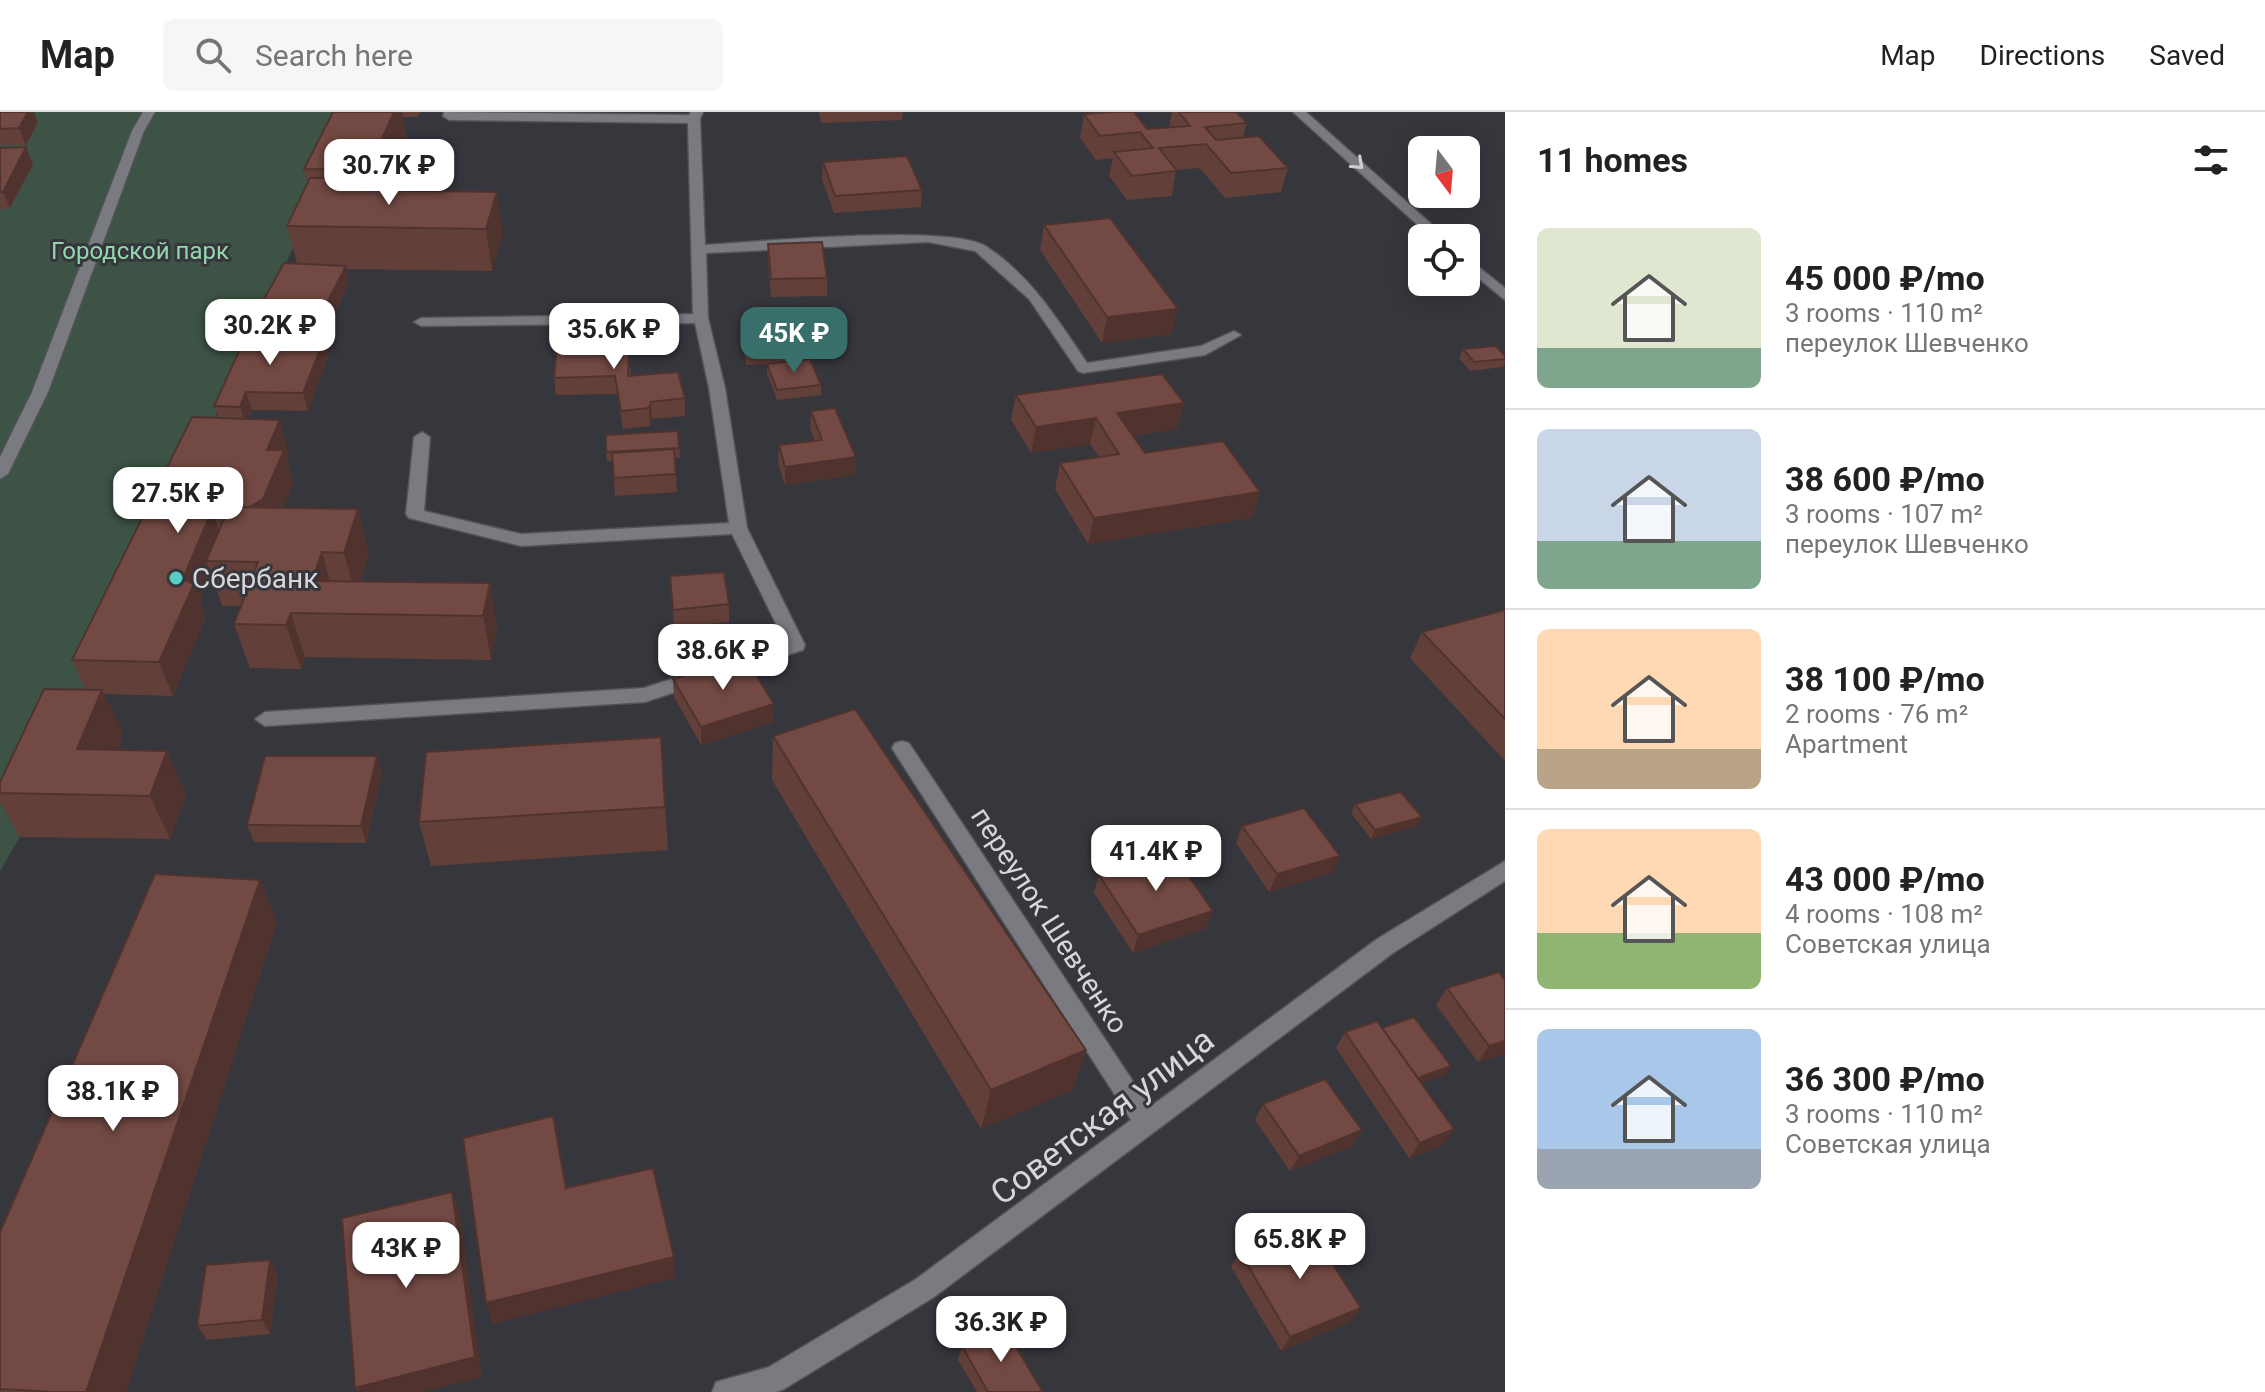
<!DOCTYPE html>
<meta charset="utf-8">
<style>
body{margin:0;font-family:Roboto,sans-serif;background:#f6f6f6;color:#222;height:100vh;display:flex;flex-direction:column;font-size:30px;white-space:nowrap}
*{box-sizing:border-box;margin:0}
p{font-size:26px;color:#767676}
.icon{flex:none;width:44px;height:44px;fill:none;stroke:currentColor;stroke-width:2;stroke-linecap:round;stroke-linejoin:round}
.map{position:relative;flex:1;overflow:hidden}
.side{display:flex;flex-direction:column;background:#fff;width:760px}
.side>*{flex:none}
.needle{width:52px;rotate:164deg}
.tools{position:absolute;left:1408px;top:24px;display:grid;gap:16px}
.tools a{display:grid;place-items:center;width:72px;height:72px;border-radius:12px;background:#fff;box-shadow:0 4px 20px #0003;font-size:40px}
.price{position:absolute;translate:-50% -68px;padding:0 18px;border-radius:16px;background:#fff;color:#222;font-size:26px;line-height:52px;filter:drop-shadow(0 2px 4px #0008)}
.price::after{content:'';position:absolute;left:50%;top:48px;width:24px;height:18px;margin-left:-12px;background:inherit;clip-path:polygon(0 0,100% 0,50% 100%)}
.price.current{background:#396f6a;color:#fff}
ul{padding:0;list-style:none}
li{display:flex;align-items:center;gap:24px;height:200px;padding:0 32px}
li+li{border-top:2px solid #e0e0e0}
li span{display:grid;place-items:center;flex:none;width:224px;height:160px;border-radius:12px;color:#555}
li>.icon{margin-inline-start:auto}
span .icon{width:96px;height:96px;fill:#fffc;stroke-width:1}
li b{font-size:34px}
h2{display:flex;justify-content:space-between;align-items:center;height:96px;padding:0 32px;font-size:34px}
header{display:flex;align-items:center;gap:48px;box-sizing:border-box;height:112px;padding:0 40px;background:#fff;border-bottom:2px solid #e0e0e0}
header strong{font-size:38px}
nav{display:flex;gap:44px;margin-inline-start:auto;font-size:28px}
.search{width:560px;height:72px;background:#f6f6f6;display:flex;align-items:center;gap:20px;box-sizing:border-box;padding:0 28px;border-radius:12px;color:#767676;font-size:30px}
main{display:flex;flex:1;min-height:0}
.map>svg:first-child{display:block}
.green{fill:#3d5345}
.lines{fill:none;stroke-linecap:round;stroke-linejoin:round}
.minor-casing{stroke:#525257;stroke-width:3}
.minor{fill:#7a7a81;fill-rule:evenodd}
.wall{fill:#633f3a}
.shaded-wall{fill:#50332f}
.building{fill:#734943;stroke:#50332f;stroke-width:2}
.oneway{stroke:#cdcdd2}
.poi-dot{fill:#56cec3;stroke:#36363d;stroke-width:3}
.labels{text-anchor:middle;stroke-width:6;stroke-linejoin:round;paint-order:stroke}
.far-park-label{font-size:24px;fill:#95d7ad;stroke:#36363d}
.poi-label{font-size:28px;fill:#d6d6db;stroke:#36363d;text-anchor:start}
.street-label{font-size:28px;fill:#d6d6db;stroke:#36363d}
.near-street-label{font-size:34px;fill:#d6d6db;stroke:#36363d}
</style>
<header>
<strong>Map</strong>
<div class="search"><svg class="icon" aria-label="search" viewBox="0 0 24 24"><circle cx="10" cy="10" r="6"/><path d="M15 15l6 6"/></svg>Search here</div>
<nav><a>Map</a><a>Directions</a><a>Saved</a></nav>
</header>
<main>
<div class="map">
<svg width="1505" height="1280" viewBox="0 0 1505 1280">
<rect width="100%" height="100%" fill="#36363d"/>
<path class="green" d="M0,0H356L20,725L0,759Z"/>
<g class="lines">
<g class="minor-casing">
<g id="minor">
<path d="M143,0H155L144,19L48,280L8,362L0,367V345L32,280L132,19Z"/>
<path d="M444,0L689,3L691,0H703L700,7L705,133C757,130 952,111 987,135C1031,164 1058,208 1087,251L1201,234L1234,219L1241,223L1205,243L1083,261L1078,259L1029,187L975,139L928,130L706,141L708,206L725,276L747,416L805,533L803,538L645,590L265,614L255,607L265,600L644,576L785,530L732,422L521,434L409,406L406,402L414,325L422,320L430,325L424,399L521,422L729,411L709,276L695,211L421,214L414,210L421,206L693,202L688,11L449,8L443,4Z"/>
<path d="M1293,0H1306L1447,126H1432Z"/>
<path d="M1466,145L1505,176V188L1466,156Z"/>
<path d="M902,629L909,631L1150,995L1377,827L1505,749V769L1393,841L934,1185L784,1277L776,1280H712L716,1270L769,1255L916,1167L1131,1008L895,641L892,636L895,631Z"/>
</g>
</g>
<use href="#minor" class="minor"/>
</g>
<g class="wall">
<path d="M0,0L38,10L26,33H0Z"/>
<path d="M333,0H420L418,5H403L407,26L385,78L503,121L492,159L346,157L349,171L323,225L329,243L308,299L252,298L248,307L289,341L287,347L293,371L283,396L358,397L369,442L361,469L490,471L497,516L491,548L305,545L301,557L250,556L234,512L241,494H222L211,462L200,489L206,505L173,584L104,582L123,622L117,638L167,639L186,683L170,727L20,725L0,690V670L86,578L72,548L218,306L214,294L256,224L252,209L297,151L287,114L308,71L304,57Z"/>
<path d="M819,0H903L902,8L821,11Z"/>
<path d="M1172,0H1236L1247,11L1243,25L1288,56L1281,80L1225,86L1200,56L1176,58L1172,84L1127,88L1109,64L1113,46L1096,48L1080,26L1084,2L1147,17L1169,16Z"/>
<path d="M26,35L33,52L10,96L0,97V36Z"/>
<path d="M823,50L922,78L921,95L834,101L822,67Z"/>
<path d="M1044,113L1172,222L1102,231L1040,138Z"/>
<path d="M768,132L827,166V184L771,185L768,149Z"/>
<path d="M743,208L802,233V248L821,273V283L777,288L767,261V252H772L746,253L743,226Z"/>
<path d="M617,223L619,240L631,258L630,264L685,286V304L652,307L650,314L623,317L617,282L556,283L554,266Z"/>
<path d="M1463,237L1505,244V250L1503,255L1470,259L1459,246Z"/>
<path d="M1016,283L1184,291L1177,317L1133,324L1145,341L1260,380L1252,406L1088,432L1055,377L1060,351L1099,345L1090,332L1031,341L1011,308Z"/>
<path d="M811,299L856,345L855,363L785,373L778,351L779,333L815,329L810,317Z"/>
<path d="M678,319L680,346H675L677,380L615,384L613,349H607L606,340Z"/>
<path d="M670,464L729,492V510L674,516Z"/>
<path d="M1505,498V649L1410,546L1422,520Z"/>
<path d="M673,567L774,610L701,633L674,585Z"/>
<path d="M773,624L1086,938L1073,978L981,1017L772,668Z"/>
<path d="M661,625L668,738L431,754L419,710Z"/>
<path d="M382,662L366,731L254,730L247,713Z"/>
<path d="M1355,692L1417,714L1371,727L1351,701Z"/>
<path d="M1242,714L1340,744L1332,761L1269,780L1236,731Z"/>
<path d="M1099,763L1213,799L1206,816L1133,841L1094,781Z"/>
<path d="M260,768L277,811L126,1280H0V1120Z"/>
<path d="M1447,876L1505,942L1478,950L1436,893Z"/>
<path d="M1382,916L1445,963L1421,971L1454,1017L1443,1033L1409,1046L1336,936L1345,920Z"/>
<path d="M1263,992L1362,1018L1352,1034L1290,1059L1255,1008Z"/>
<path d="M1240,1140L1350,1210L1281,1239L1231,1155Z"/>
<path d="M278,1163L270,1222L207,1228L197,1214Z"/>
<path d="M962,1234L1043,1280H977L958,1248Z"/>
</g>
<g class="shaded-wall">
<path d="M28,0H34L38,10L26,33L19,16Z"/>
<path d="M394,0H402L407,26L377,100L368,58Z"/>
<path d="M26,35L33,52L10,96L3,80Z"/>
<path d="M369,66L377,108L364,78Z"/>
<path d="M497,80L503,121L492,159L486,117Z"/>
<path d="M346,154L349,171L320,230L316,212Z"/>
<path d="M1178,197L1172,222L1102,231L1107,205Z"/>
<path d="M325,225L329,243L308,299L303,281Z"/>
<path d="M246,280L252,298L246,312L240,295Z"/>
<path d="M651,290L652,307L650,314L649,296Z"/>
<path d="M1184,291L1177,317L1111,327L1117,301Z"/>
<path d="M1096,306L1090,332L1031,341L1036,315Z"/>
<path d="M280,308L289,341L287,347L293,371L273,421L243,398Z"/>
<path d="M856,345L855,363L785,373V355Z"/>
<path d="M1260,380L1252,406L1088,432L1094,406Z"/>
<path d="M358,397L369,442L356,485L344,441Z"/>
<path d="M212,398L223,431L206,449L211,462L200,489L206,505L173,584L159,550L183,467Z"/>
<path d="M322,440L334,484L312,469Z"/>
<path d="M490,471L497,516L491,548L483,504Z"/>
<path d="M291,501L305,545L301,557L286,513Z"/>
<path d="M102,578L123,622L99,681L77,637Z"/>
<path d="M774,592V610L701,633V615Z"/>
<path d="M167,639L186,683L170,727L150,684Z"/>
<path d="M377,644L382,662L366,731L361,714Z"/>
<path d="M1422,705L1417,714L1371,727L1375,718Z"/>
<path d="M1340,744L1332,761L1269,780L1277,762Z"/>
<path d="M260,768L277,811L126,1280H86Z"/>
<path d="M1213,799L1206,816L1133,841L1138,823Z"/>
<path d="M1505,929V942L1478,950L1489,934Z"/>
<path d="M1086,938L1073,978L981,1017L991,978Z"/>
<path d="M1451,954L1445,963L1411,975L1417,966Z"/>
<path d="M1454,1017L1443,1033L1409,1046L1420,1031Z"/>
<path d="M1362,1018L1352,1034L1290,1059L1299,1044Z"/>
<path d="M452,1080L460,1102L482,1265L423,1280H357L355,1276Z"/>
<path d="M674,1145L675,1166L492,1212L486,1191Z"/>
<path d="M270,1148L278,1163L270,1222L262,1208Z"/>
<path d="M1361,1196L1350,1210L1281,1239L1290,1225Z"/>
</g>
<g class="building">
<path d="M0,0H28L19,16L0,17Z"/>
<path d="M333,0H394L368,58L304,57Z"/>
<path d="M1111,0H1134L1147,17L1190,14L1179,0H1236L1247,11L1205,15L1216,28L1259,24L1288,56L1231,61L1206,32L1159,36L1177,59L1132,64L1114,40L1153,36L1140,20L1100,24L1084,2Z"/>
<path d="M26,35L3,80H0V36Z"/>
<path d="M907,44L922,78L835,84L823,50Z"/>
<path d="M310,66H369L364,78L497,80L486,117L287,114Z"/>
<path d="M1110,106L1178,197L1107,205L1044,113Z"/>
<path d="M822,130L827,166L771,167L768,132Z"/>
<path d="M284,151L346,154L316,212L252,209Z"/>
<path d="M797,206L802,233L746,235L743,208Z"/>
<path d="M617,223L616,240H629L628,264L678,260L685,286L651,290L649,296L621,299L615,264L554,266L558,224Z"/>
<path d="M246,224L325,225L303,281L246,280L240,295L214,294Z"/>
<path d="M1496,234L1505,244V247L1474,250L1463,237Z"/>
<path d="M810,247L821,273L777,278L767,252Z"/>
<path d="M1162,262L1184,291L1117,301L1145,341L1223,329L1260,380L1094,406L1060,351L1119,342L1096,306L1036,315L1016,283Z"/>
<path d="M835,296L856,345L785,355L779,333L822,328L811,299Z"/>
<path d="M192,305L280,308L267,338H284L263,387L248,396L229,395L228,398H212L183,467L194,472L159,550L72,548Z"/>
<path d="M678,319L679,336L606,340V323Z"/>
<path d="M674,337L676,362L614,366L612,341Z"/>
<path d="M229,395L358,397L344,441L322,440L312,469L490,471L483,504L291,501L286,513L234,512L258,450L206,449Z"/>
<path d="M724,460L729,492L673,498L670,464Z"/>
<path d="M1505,498V607L1422,520Z"/>
<path d="M745,545L774,592L701,615L673,567Z"/>
<path d="M44,577L102,578L77,637L167,639L150,684L0,681V670Z"/>
<path d="M855,597L1086,938L991,978L773,624Z"/>
<path d="M661,625L665,695L419,710L426,640Z"/>
<path d="M265,644H377L361,714L247,713Z"/>
<path d="M1401,680L1422,705L1375,718L1355,692Z"/>
<path d="M1304,696L1340,744L1277,762L1242,714Z"/>
<path d="M1172,740L1213,799L1138,823L1099,763Z"/>
<path d="M155,762L260,768L86,1280H55L0,1277V1120Z"/>
<path d="M1499,860L1505,868V929L1489,934L1447,876Z"/>
<path d="M1414,905L1451,954L1418,966L1382,916Z"/>
<path d="M1377,909L1454,1017L1420,1031L1345,920Z"/>
<path d="M1325,967L1362,1018L1299,1044L1263,992Z"/>
<path d="M553,1004L566,1076L653,1056L674,1145L486,1191L463,1026Z"/>
<path d="M452,1080L475,1245L355,1276L342,1106Z"/>
<path d="M1308,1114L1361,1196L1290,1225L1240,1140Z"/>
<path d="M270,1148L262,1208L197,1214L206,1153Z"/>
<path d="M1003,1213L1043,1280H988L962,1234Z"/>
</g>
<defs><path id="oneway-chevron" d="M-2-3.5L2.5 0L-2 3.5" fill="none" stroke-width="1.6" stroke-linecap="round" stroke-linejoin="round" transform="scale(2)"/></defs>
<use class="oneway" href="#oneway-chevron" transform="translate(1358 52) rotate(42)"/>
<circle class="poi-dot" cx="176" cy="466" r="8"/>
<g class="labels">
<g class="far-park-label">
<text x="140" y="147">Городской парк</text>
</g>
<g class="poi-label">
<text x="192" y="476">Сбербанк</text>
</g>
<g class="street-label">
<text transform="translate(1050 808) rotate(57)" y="10">переулок Шевченко</text>
</g>
<g class="near-street-label">
<text transform="translate(1102 1004) rotate(-37)" y="12">Советская улица</text>
</g>
</g>
</svg>
<div class="tools">
<a><svg class="needle" viewBox="-14 -14 28 28"><path d="M0-13l5 13h-10z" fill="#e53935"/><path d="M0 13l5-13h-10z" fill="#767676"/></svg></a>
<a><svg class="icon" aria-label="locate" viewBox="0 0 24 24"><circle cx="12" cy="12" r="6"/><path d="M12 2v4M12 18v4M2 12h4M18 12h4"/></svg></a>
</div>
<b class="price" style="left:389px;top:95px">30.7K ₽</b>
<b class="price" style="left:270px;top:255px">30.2K ₽</b>
<b class="price" style="left:614px;top:259px">35.6K ₽</b>
<b class="price current" style="left:794px;top:263px">45K ₽</b>
<b class="price" style="left:178px;top:423px">27.5K ₽</b>
<b class="price" style="left:723px;top:580px">38.6K ₽</b>
<b class="price" style="left:1156px;top:781px">41.4K ₽</b>
<b class="price" style="left:113px;top:1021px">38.1K ₽</b>
<b class="price" style="left:1300px;top:1169px">65.8K ₽</b>
<b class="price" style="left:406px;top:1178px">43K ₽</b>
<b class="price" style="left:1001px;top:1252px">36.3K ₽</b>
</div>
<section class="side">
<h2>11 homes<svg class="icon" aria-label="filters" viewBox="0 0 24 24"><path d="M4 7h16M4 17h16"/><circle cx="9" cy="7" r="2"/><circle cx="15" cy="17" r="2"/></svg></h2>
<ul>
<li><span style="background:linear-gradient(#dfe7d0 75%,#7fa58c 0)"><svg class="icon" aria-label="home" viewBox="0 0 24 24"><path d="M3 11l9-7 9 7M6 9v11h12V9"/></svg></span><div><b>45 000 ₽/mo</b><p>3 rooms · 110 m²</p><p>переулок Шевченко</p></div></li>
<li><span style="background:linear-gradient(#c9d6e8 70%,#7fa58c 0)"><svg class="icon" aria-label="home" viewBox="0 0 24 24"><path d="M3 11l9-7 9 7M6 9v11h12V9"/></svg></span><div><b>38 600 ₽/mo</b><p>3 rooms · 107 m²</p><p>переулок Шевченко</p></div></li>
<li><span style="background:linear-gradient(#ffd9b3 75%,#b9a48a 0)"><svg class="icon" aria-label="home" viewBox="0 0 24 24"><path d="M3 11l9-7 9 7M6 9v11h12V9"/></svg></span><div><b>38 100 ₽/mo</b><p>2 rooms · 76 m²</p><p>Apartment</p></div></li>
<li><span style="background:linear-gradient(#ffd9b3 65%,#8fb573 0)"><svg class="icon" aria-label="home" viewBox="0 0 24 24"><path d="M3 11l9-7 9 7M6 9v11h12V9"/></svg></span><div><b>43 000 ₽/mo</b><p>4 rooms · 108 m²</p><p>Советская улица</p></div></li>
<li><span style="background:linear-gradient(#a9c7e8 75%,#9aa5b1 0)"><svg class="icon" aria-label="home" viewBox="0 0 24 24"><path d="M3 11l9-7 9 7M6 9v11h12V9"/></svg></span><div><b>36 300 ₽/mo</b><p>3 rooms · 110 m²</p><p>Советская улица</p></div></li>
</ul>
</section>
</main>
